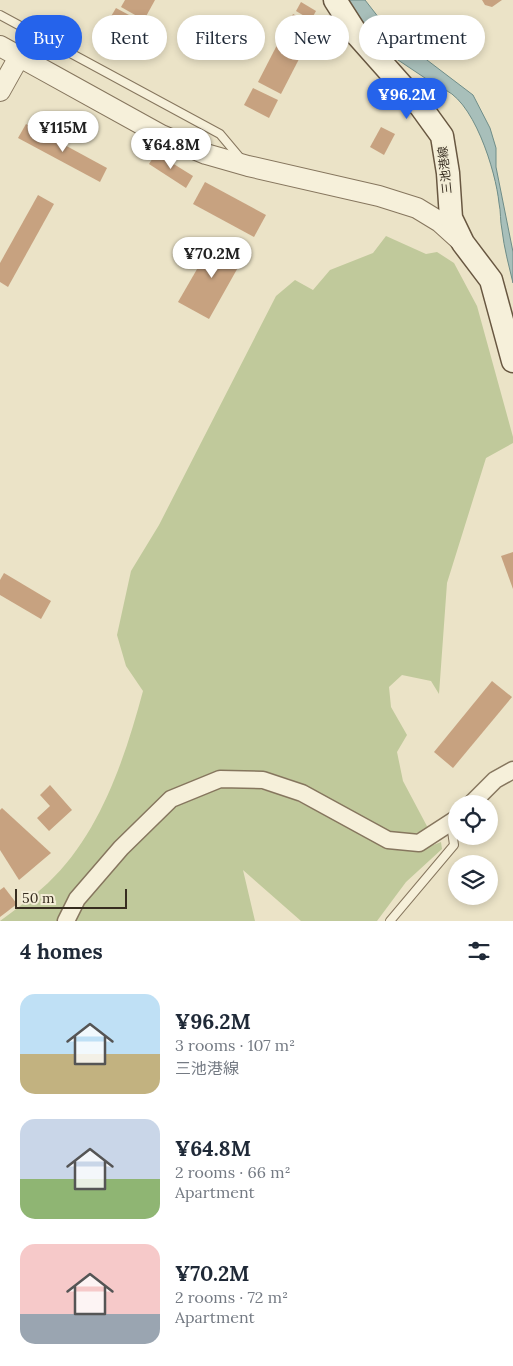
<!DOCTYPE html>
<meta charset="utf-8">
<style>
body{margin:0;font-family:Lora,"Noto Sans JP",serif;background:#f6f6f7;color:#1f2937;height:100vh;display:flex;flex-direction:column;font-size:19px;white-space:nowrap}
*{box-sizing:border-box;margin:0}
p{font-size:16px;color:#747a83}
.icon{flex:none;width:28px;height:28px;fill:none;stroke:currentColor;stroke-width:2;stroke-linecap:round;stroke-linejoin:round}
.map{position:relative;height:921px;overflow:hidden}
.details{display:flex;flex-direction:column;background:#fff;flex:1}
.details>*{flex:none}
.hud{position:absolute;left:15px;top:15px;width:484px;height:45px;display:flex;gap:10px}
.fabs{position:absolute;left:448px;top:795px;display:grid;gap:10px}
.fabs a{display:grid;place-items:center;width:50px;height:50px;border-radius:50%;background:#fff;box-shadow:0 2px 8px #0003;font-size:25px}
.scale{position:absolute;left:15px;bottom:12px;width:112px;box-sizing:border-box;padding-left:5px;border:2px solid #372d20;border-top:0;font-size:14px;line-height:18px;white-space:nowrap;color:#372d20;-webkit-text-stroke:4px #f3edd6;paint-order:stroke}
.price{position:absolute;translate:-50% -42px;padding:0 11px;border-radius:18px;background:#fff;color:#222;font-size:16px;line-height:32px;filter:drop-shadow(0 1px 2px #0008)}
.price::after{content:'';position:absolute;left:50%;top:30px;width:15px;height:11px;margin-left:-8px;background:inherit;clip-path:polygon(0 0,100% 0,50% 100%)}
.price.current{background:#2563eb;color:#fff}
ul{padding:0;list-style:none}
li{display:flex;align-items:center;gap:15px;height:125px;padding:0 20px}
li span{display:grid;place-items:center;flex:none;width:140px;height:100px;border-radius:15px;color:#555}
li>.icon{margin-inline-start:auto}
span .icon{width:60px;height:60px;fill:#fffc;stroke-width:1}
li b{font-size:21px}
h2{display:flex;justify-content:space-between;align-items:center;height:60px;padding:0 20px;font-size:21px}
.pill{padding:0 18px;border-radius:22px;background:#fff;box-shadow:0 2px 8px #0003;font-size:18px;line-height:45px}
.pill.current{background:#2563eb;color:#fff}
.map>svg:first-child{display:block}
.green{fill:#c0c99b}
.water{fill:#a8bfba;stroke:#6f8d88}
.building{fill:#c7a280}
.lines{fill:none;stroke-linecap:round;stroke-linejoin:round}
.service-casing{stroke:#86765e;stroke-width:10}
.minor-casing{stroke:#86765e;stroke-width:19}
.tertiary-casing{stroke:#86765e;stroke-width:22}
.secondary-casing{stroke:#685741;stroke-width:25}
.service{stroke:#f6f0da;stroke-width:8}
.minor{stroke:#f6f0da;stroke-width:16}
.tertiary{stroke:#f6f0da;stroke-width:20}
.secondary{stroke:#f6f0da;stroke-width:22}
.labels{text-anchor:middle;stroke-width:4;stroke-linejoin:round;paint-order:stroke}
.street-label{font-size:12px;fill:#372d20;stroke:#f3edd6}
</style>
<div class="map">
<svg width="513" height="921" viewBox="0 0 513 921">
<rect width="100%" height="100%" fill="#ebe3c7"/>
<g class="green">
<path d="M386,236L426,254L437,252L454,263L477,306L513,437V443L486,458L447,583L439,694L431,681L402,675L389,687L391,707L407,735L397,752L403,781L429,830L408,835L388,833L290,779L261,772L232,770L192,781L163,798L57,921H0C16,909 33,897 48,883C100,834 125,758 143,691L126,666L117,635L131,571L159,525L276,296L295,280L313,290L330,270L373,253Z"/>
<path d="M249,786L289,797L342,824L423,849L441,842L442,849L406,882L377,921H301L243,870L255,921H74C104,874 149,813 203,792C218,786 234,787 249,786Z"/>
</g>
<path class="water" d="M347,0H365L397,41L423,57L473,95L490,128L496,148V167L513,252V283C509,266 504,248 502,230C500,221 501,212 499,203C496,172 473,96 440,88L386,52Z"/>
<g class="building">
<path d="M125,0H155L144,20L121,7Z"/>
<path d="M482,0H502L492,7L485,5Z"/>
<path d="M301,2L316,11L311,20L296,11Z"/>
<path d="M116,8L129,15L120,31L107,23Z"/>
<path d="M293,14L316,26L281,94L258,82Z"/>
<path d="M253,88L278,100L269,118L244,105Z"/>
<path d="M26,124L107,168L100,182L18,138Z"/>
<path d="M381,127L395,134L384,155L370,147Z"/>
<path d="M156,153L193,176L186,188L149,164Z"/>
<path d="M205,182L266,215L254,237L193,204Z"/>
<path d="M38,195L54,204L8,287L0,282V263Z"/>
<path d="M215,238L245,255L209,319L178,302Z"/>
<path d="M513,552V589L501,556Z"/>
<path d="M4,573L51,601L41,619L0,595V580Z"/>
<path d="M492,681L512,697L453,768L434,752Z"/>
<path d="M50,785L72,810L49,831L37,818L50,806L40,795Z"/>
<path d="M2,808L51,853L19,880L0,850V810Z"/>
<path d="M4,887L17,904L0,917V890Z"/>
</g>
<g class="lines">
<g class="service-casing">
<g id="service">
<path d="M0,15L220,134L241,159"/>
<path d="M390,921L454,845L451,824"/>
</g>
</g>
<g class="minor-casing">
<g id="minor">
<path d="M471,804L495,780L513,770"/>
<path d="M66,921L77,899L121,848L171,799L220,779L263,780L302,793L388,840L419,843L456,819"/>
</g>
</g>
<g class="tertiary-casing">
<g id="tertiary">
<path d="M0,46L161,135L206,154L248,166L379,196L417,208L440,222L461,241"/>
<path d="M0,91L19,57"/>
</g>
</g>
<g class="secondary-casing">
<path id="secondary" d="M335,0L358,36L421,107L442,136L448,173L451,218L463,243L491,280L513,361"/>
</g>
<use href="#service" class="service"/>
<use href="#minor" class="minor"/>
<use href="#tertiary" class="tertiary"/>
<use href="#secondary" class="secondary"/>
</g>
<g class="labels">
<g class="street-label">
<text transform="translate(445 170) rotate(-96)" y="4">三池港線</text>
</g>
</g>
</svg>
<div class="fabs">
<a><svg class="icon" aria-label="locate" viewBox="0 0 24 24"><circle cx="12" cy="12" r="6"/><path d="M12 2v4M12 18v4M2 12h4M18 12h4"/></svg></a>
<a><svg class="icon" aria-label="layers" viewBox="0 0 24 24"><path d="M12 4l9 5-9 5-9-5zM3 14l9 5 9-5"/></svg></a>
</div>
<div class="scale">50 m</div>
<b class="price current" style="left:407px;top:120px">¥96.2M</b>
<b class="price" style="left:63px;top:153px">¥115M</b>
<b class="price" style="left:171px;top:170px">¥64.8M</b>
<b class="price" style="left:212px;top:279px">¥70.2M</b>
<div class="hud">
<a class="pill current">Buy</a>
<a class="pill">Rent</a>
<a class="pill">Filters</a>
<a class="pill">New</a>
<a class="pill">Apartment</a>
</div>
</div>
<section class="details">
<h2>4 homes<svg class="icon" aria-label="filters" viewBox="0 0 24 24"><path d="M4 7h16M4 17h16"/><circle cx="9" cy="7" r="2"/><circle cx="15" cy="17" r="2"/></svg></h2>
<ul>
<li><span style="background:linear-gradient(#bfe0f5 60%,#c2b280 0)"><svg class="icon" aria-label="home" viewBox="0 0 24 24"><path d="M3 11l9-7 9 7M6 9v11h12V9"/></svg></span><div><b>¥96.2M</b><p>3 rooms · 107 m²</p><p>三池港線</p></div></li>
<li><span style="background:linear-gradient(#c9d6e8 60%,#8fb573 0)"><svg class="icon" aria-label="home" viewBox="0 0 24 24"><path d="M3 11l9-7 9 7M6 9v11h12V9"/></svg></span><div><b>¥64.8M</b><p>2 rooms · 66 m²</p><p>Apartment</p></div></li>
<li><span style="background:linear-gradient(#f6c9c9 70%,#9aa5b1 0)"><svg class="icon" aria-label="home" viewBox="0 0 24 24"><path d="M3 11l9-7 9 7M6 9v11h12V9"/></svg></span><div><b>¥70.2M</b><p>2 rooms · 72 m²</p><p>Apartment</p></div></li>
</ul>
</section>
